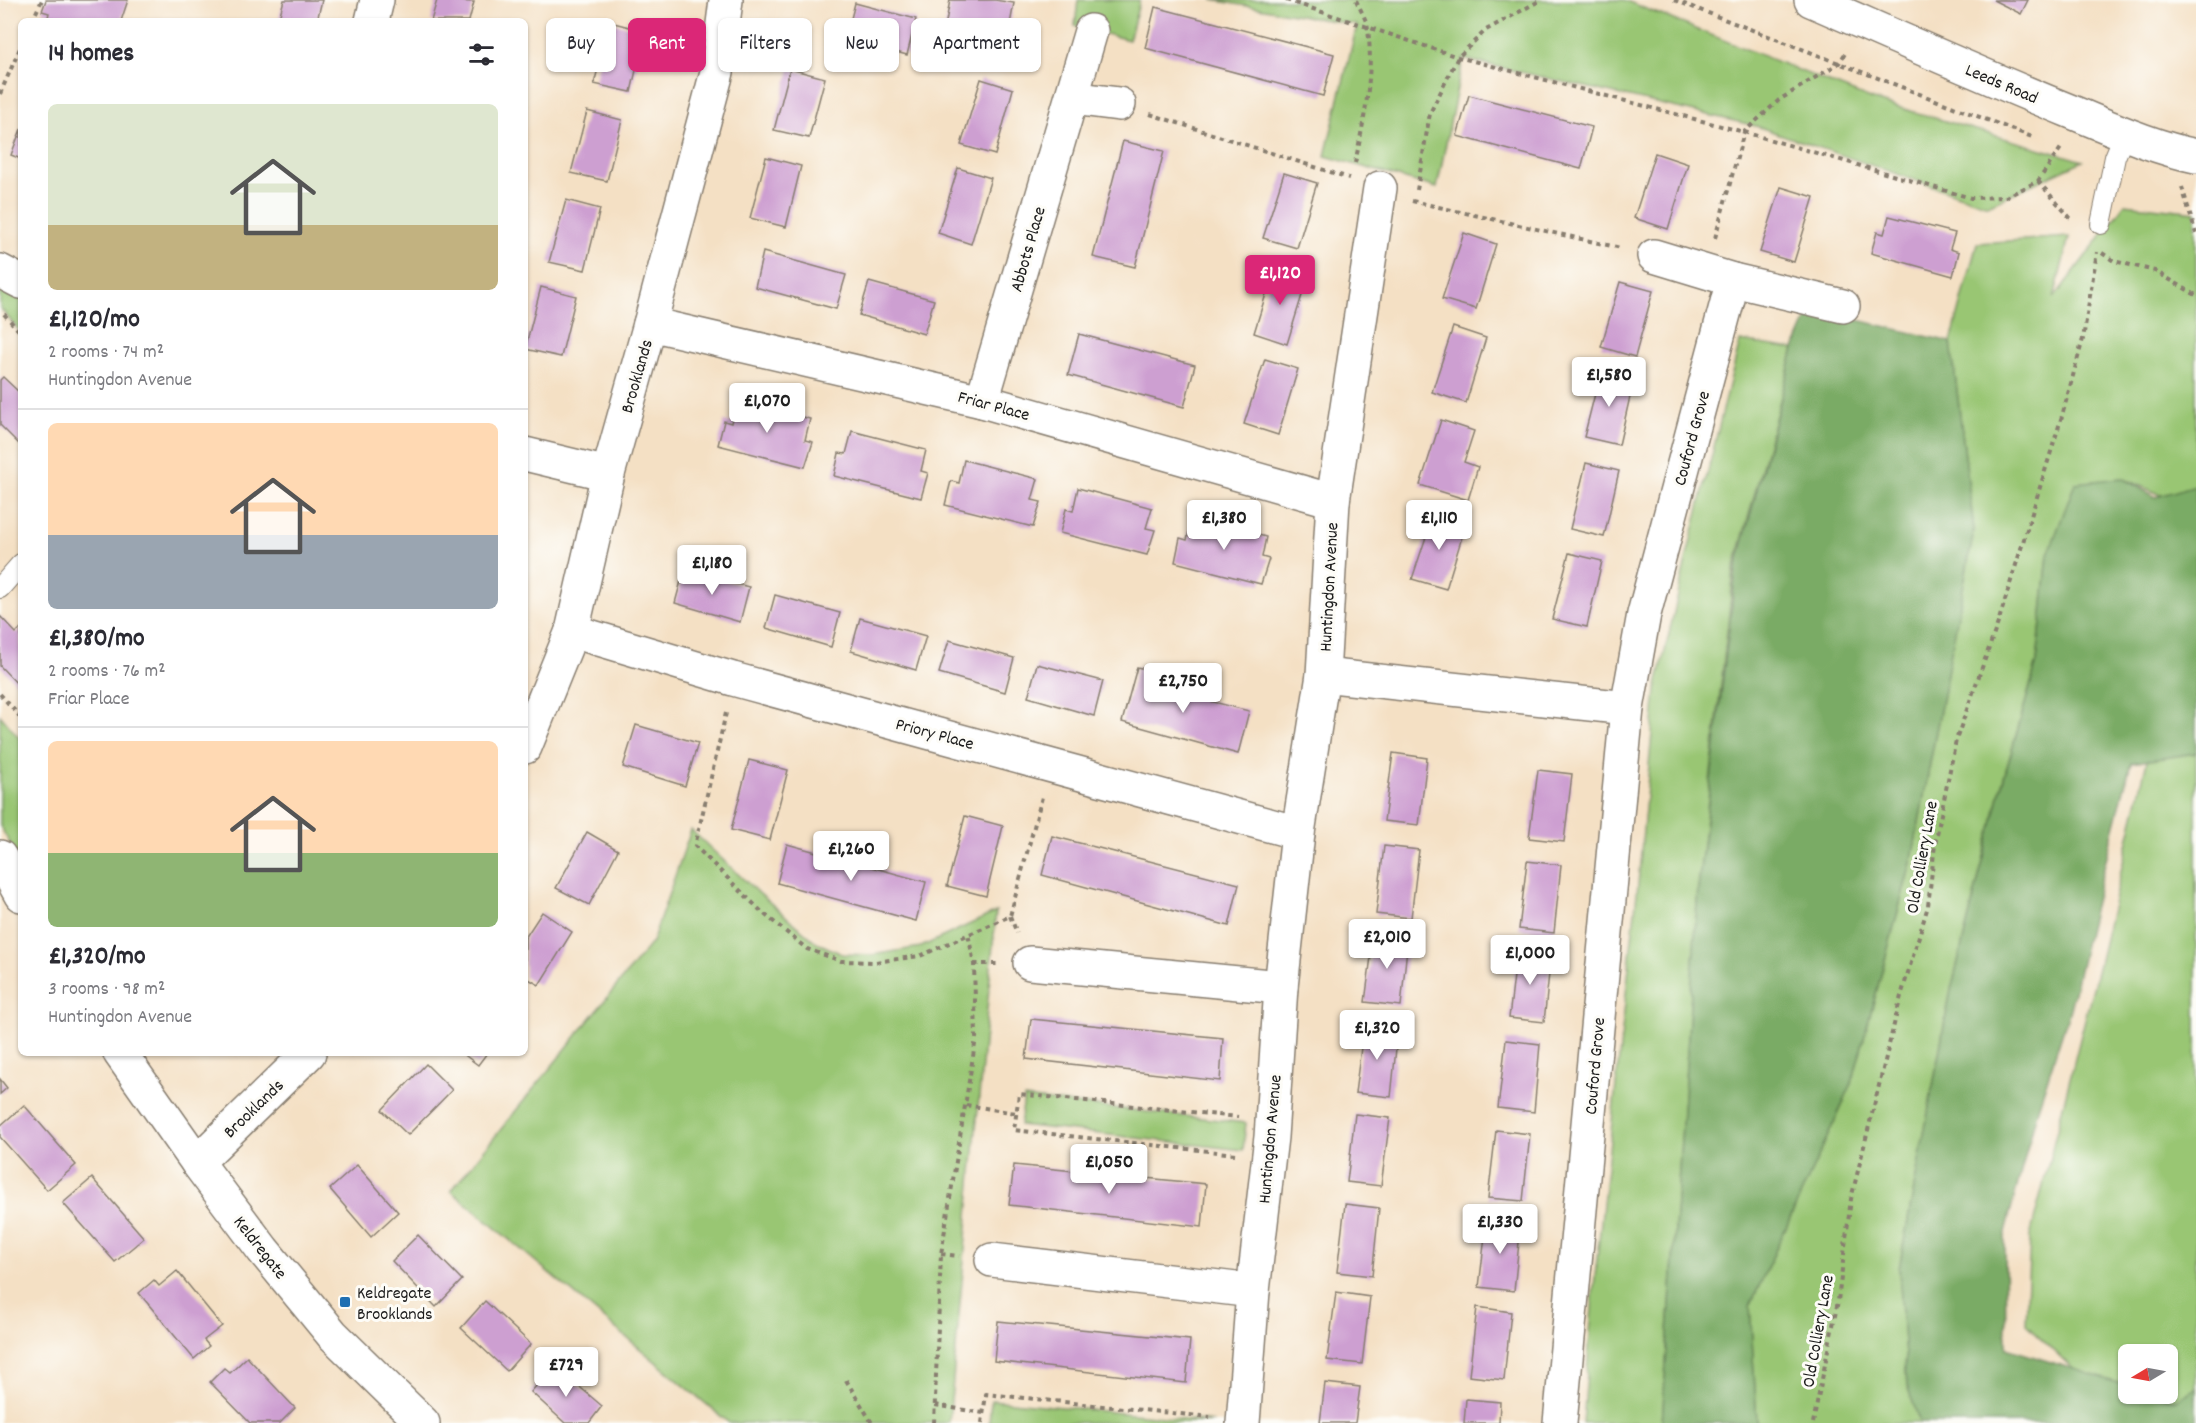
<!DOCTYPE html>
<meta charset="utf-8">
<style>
body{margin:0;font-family:Dekko,sans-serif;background:#f2f2f3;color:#2b2b33;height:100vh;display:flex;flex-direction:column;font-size:22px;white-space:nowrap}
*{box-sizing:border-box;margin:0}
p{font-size:20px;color:#7c7c81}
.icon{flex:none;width:33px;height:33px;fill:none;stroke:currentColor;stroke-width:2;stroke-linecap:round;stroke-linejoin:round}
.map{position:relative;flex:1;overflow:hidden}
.sheet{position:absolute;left:18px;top:18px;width:510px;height:1038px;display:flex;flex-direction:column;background:#fff;border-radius:9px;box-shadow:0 2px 4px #0004}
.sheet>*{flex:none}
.banner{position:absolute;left:546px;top:18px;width:570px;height:54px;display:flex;gap:12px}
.needle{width:39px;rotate:260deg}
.fabs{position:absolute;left:2118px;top:1344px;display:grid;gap:12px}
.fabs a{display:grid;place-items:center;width:60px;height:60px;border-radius:9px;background:#fff;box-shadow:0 2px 4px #0004;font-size:30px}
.price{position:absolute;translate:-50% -51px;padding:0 14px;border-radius:6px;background:#fff;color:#222;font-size:20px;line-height:39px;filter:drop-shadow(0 2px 3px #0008)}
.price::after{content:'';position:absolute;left:50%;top:36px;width:18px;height:14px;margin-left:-9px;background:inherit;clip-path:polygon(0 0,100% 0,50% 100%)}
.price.active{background:#db2777;color:#fff}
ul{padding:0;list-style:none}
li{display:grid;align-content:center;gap:12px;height:318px;padding:0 30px}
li+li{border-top:2px solid #e1e1e2}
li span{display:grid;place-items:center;height:186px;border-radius:9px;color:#555}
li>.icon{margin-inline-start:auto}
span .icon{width:108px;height:108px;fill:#fffc;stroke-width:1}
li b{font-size:26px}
h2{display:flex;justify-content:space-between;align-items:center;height:72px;padding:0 30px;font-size:26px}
.chip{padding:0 21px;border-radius:9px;background:#fff;box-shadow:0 2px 4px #0004;font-size:21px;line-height:54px}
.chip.active{background:#db2777;color:#fff}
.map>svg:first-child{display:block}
.green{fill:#99c673;stroke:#5a7148;stroke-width:1.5;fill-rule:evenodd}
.forest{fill:#7aab65;stroke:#4b6440;stroke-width:1.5}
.building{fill:#cd9fd1}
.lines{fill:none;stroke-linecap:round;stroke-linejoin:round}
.service-casing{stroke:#887e70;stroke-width:22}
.minor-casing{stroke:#887e70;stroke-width:36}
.primary-casing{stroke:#887e70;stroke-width:36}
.path{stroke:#887e70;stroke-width:4;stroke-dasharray:4.5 4.5;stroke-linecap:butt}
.service{stroke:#fff;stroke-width:20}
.minor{stroke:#fff;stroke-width:33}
.primary{stroke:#fff;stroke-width:33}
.poi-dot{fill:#1f6fb2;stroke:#fdfcf7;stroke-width:2}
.labels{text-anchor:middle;stroke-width:6;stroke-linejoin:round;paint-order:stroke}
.street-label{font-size:18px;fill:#1c1c1c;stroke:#fdfcf7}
.poi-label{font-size:18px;fill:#1c1c1c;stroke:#fdfcf7;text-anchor:start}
</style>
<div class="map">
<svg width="2196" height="1423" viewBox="0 0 2196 1423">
<rect width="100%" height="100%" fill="#fdfcf7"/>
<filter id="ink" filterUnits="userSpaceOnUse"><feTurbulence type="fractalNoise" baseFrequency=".0167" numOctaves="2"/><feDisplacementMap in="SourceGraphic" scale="12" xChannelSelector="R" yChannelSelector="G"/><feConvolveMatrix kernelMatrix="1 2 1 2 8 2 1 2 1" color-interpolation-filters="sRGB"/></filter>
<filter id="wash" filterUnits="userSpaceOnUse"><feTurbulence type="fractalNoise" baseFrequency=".008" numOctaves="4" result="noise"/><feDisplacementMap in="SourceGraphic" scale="24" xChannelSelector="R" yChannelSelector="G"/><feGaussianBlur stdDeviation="1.35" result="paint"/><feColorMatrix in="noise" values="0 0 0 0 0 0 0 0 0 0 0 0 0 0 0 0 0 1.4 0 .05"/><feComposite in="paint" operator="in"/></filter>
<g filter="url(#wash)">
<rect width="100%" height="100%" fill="#f4e0c4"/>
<g class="green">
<path d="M1078,0H1140L1129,40L1075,26Z"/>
<path d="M1212,0H1624L1873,100L2083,161L1988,205L1756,126L1463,59L1437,188L1325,156L1357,25Z"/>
<path d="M2125,204L2196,212V510L2122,478L2048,555L2037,662L2001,788L1950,994L1899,1269L1907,1385L1920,1423H1757L1750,1306L1852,1083L1912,859L1974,530L1951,342L1977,243L2069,237L2054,298Z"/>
<path d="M0,271L21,282V333L0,308Z"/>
<path d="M1740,341L1794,349L1734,570L1698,888L1662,1423H1583L1593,1295L1638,884L1656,690L1686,560Z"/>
<path d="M0,715L21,740V863L0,826Z"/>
<path d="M2196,742V1397L2174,1410L2093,1388L2026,1324L2030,1236L2099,964L2150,748ZM2128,1354H2168V1394H2128Z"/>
<path d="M691,830L753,888L816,942L842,954L872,955L921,947L996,912L949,1423H729L451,1191L652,942Z"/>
<path d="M1024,1098L1246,1123L1243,1150L1020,1125Z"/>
<path d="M991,1400L1214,1422L989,1423Z"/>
</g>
<g class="forest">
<path d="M1811,309L1951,342L1974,530L1912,859L1852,1083L1750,1306L1757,1423H1662L1698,888L1736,569L1794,349Z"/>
<path d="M2122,478L2156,497L2196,485V753L2131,763L2095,902L2070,1009L2037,1112L2005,1232L2006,1348L2128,1386V1394H2154L2176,1400L2196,1388V1423H1920L1907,1385L1899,1269L1950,994L2001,788L2037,662L2048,555L2075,483Z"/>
</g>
<g id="blocks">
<g class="building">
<path d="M46,0H128L121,21H59L48,17L49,13L42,11Z"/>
<path d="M284,0H322L317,21H292L279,18Z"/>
<path d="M437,0L474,2L469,21H431Z"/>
<path d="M950,0H995L1014,3L1007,40L945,27Z"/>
<path d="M1993,0H2028L2021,14Z"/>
<path d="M855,3L916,19L907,55L846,38Z"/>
<path d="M1155,7L1334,54L1323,96L1145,48Z"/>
<path d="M610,22L645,31L631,92L594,84Z"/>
<path d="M790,69L825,78L809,138L774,130Z"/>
<path d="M981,79L1013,89L995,155L961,145Z"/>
<path d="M1469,95L1592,127L1581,169L1457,136Z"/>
<path d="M587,111L622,120L607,181L571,173Z"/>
<path d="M21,129V159L11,155Z"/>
<path d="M1123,141L1164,151L1135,267L1093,257Z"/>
<path d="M1655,153L1688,164L1668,229L1634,218Z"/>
<path d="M766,157L801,166L786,227L750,218Z"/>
<path d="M958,168L991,178L971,244L938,233Z"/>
<path d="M1284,173L1317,183L1297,248L1263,238Z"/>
<path d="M1781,187L1814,197L1794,262L1760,252Z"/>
<path d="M566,200L600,209L585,270L549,262Z"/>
<path d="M1889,216L1955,233L1950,249L1959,252L1953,276L1871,253L1877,232L1884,234Z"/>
<path d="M1464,233L1496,244L1476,309L1442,299Z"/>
<path d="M763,252L846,275L836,309L755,287Z"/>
<path d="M1274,268L1307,279L1287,344L1254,333Z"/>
<path d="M869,282L934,300L924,334L859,315Z"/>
<path d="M1620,282L1653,291L1635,357L1601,347Z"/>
<path d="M541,287L576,296L561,357L525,349Z"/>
<path d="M1453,327L1486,338L1466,403L1432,392Z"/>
<path d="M1079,334L1195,365L1184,407L1068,375Z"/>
<path d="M1265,359L1298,369L1278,435L1244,424Z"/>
<path d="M1601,370L1634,379L1619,445L1584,437Z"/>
<path d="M3,377L21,394V446L0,425V380Z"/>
<path d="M736,400L810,419L805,440L813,442L805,467L718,445L724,421L731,423Z"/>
<path d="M1441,420L1474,431L1464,462L1478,467L1468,500L1420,485Z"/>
<path d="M852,431L926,450L921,471L928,473L921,498L834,476L839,453L846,454Z"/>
<path d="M964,460L1038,479L1032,500L1041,502L1033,527L945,505L951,481L959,483Z"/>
<path d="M1586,463L1619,471L1604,537L1570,529Z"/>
<path d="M1078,488L1152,508L1146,528L1155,530L1147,555L1060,533L1066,509L1073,511Z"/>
<path d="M1434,513L1466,524L1446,589L1412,579Z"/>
<path d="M1193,517L1266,537L1262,557L1269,559L1261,584L1175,562L1180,538L1187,540Z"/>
<path d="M1569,553L1602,561L1587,627L1552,619Z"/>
<path d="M684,570L749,587L740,622L675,603Z"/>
<path d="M775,595L840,613L831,647L766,628Z"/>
<path d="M0,616L16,633L21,628V688L0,666Z"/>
<path d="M860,618L926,636L916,670L851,651Z"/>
<path d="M949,640L1014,658L1005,692L939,673Z"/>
<path d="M1037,664L1103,681L1094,716L1028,697Z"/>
<path d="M1137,667L1164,674L1159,688L1249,711L1238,754L1122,722Z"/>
<path d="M636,725L698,743L685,786L623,767Z"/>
<path d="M1393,753L1427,758L1419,825L1384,821Z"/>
<path d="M749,760L788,770L770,840L731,830Z"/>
<path d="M1538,770L1572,774L1564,842L1529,838Z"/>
<path d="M965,816L1003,826L986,896L947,886Z"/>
<path d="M587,832L618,850L589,905L556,888Z"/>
<path d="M1052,836L1239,884L1229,926L1042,875Z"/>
<path d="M787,844L926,882L916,921L777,883Z"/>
<path d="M1384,846L1419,850L1411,918L1376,914Z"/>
<path d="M1527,861L1561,865L1554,933L1519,929Z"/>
<path d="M542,912L572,932L539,985L525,977V938Z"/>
<path d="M1374,934L1408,938L1401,1006L1365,1002Z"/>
<path d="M1517,950L1551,954L1544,1022L1509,1018Z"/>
<path d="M1031,1019L1223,1038L1220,1081L1026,1059Z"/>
<path d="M1364,1025L1398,1029L1391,1097L1355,1093Z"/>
<path d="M1506,1040L1540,1044L1534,1112L1498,1108Z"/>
<path d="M462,1053H487L478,1065Z"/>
<path d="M426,1064L452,1090L408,1135L382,1110Z"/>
<path d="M0,1079L7,1088L0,1094Z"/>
<path d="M24,1105L76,1165L47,1190L0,1137V1126Z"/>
<path d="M1355,1114L1390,1118L1381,1186L1347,1182Z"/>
<path d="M1496,1130L1530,1134L1523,1201L1488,1198Z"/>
<path d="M357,1165L398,1212L371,1237L330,1189Z"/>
<path d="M1014,1165L1206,1184L1202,1227L1009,1205Z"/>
<path d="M92,1178L144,1238L115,1262L63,1203Z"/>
<path d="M1345,1204L1379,1208L1372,1276L1337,1272Z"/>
<path d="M1487,1219L1521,1223L1514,1291L1479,1287Z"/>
<path d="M418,1235L462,1280L436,1307L392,1261Z"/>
<path d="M177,1271L222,1326L204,1340L209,1346L194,1359L139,1293L154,1280L159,1286Z"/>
<path d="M1336,1292L1370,1297L1362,1364L1327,1360Z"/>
<path d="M485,1301L531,1344L507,1371L461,1328Z"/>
<path d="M1477,1307L1511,1312L1504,1380L1469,1376Z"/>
<path d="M998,1321L1190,1340L1186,1383L994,1361Z"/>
<path d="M247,1357L295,1408L280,1423H250L210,1382L224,1368L230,1373Z"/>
<path d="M554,1365L602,1406L589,1423H565L531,1392Z"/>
<path d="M1325,1383L1360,1387L1355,1423H1320Z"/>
<path d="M1466,1399L1500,1402L1499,1423H1464Z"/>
</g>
</g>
</g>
<g filter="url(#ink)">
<use href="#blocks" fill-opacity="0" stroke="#887e70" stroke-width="1.5"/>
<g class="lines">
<g class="service-casing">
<g id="service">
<path d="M2101,224L2115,157L2125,133"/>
<path d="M0,588L21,564"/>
</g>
</g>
<g class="minor-casing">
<g id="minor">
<path d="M372,21L377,0"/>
<path d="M1072,98L1119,104"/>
<path d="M1654,256L1733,280"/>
<path d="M0,271L21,282"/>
<path d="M650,324L982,401L1333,501"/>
<path d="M982,401L1091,31"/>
<path d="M525,454L608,474"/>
<path d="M572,631L733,679L1298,833"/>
<path d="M1323,675L1627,708"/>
<path d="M525,747L572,631L608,474L650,324L717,72L726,0"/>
<path d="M0,857L21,895"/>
<path d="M1030,963L1281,987"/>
<path d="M120,1053L197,1162L263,1250L332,1334L423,1423"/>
<path d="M197,1162L309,1053"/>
<path d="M992,1260L1253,1291"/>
<path d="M1243,1423L1253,1291L1271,1137L1281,987L1298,833L1323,675L1333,501L1380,188"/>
<path d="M1560,1423L1627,708L1644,614L1733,280L1843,306"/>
</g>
</g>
<g class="primary-casing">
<path id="primary" d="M1811,0C1896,37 1981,75 2067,110C2109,127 2152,147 2196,156"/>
</g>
<g class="path">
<path d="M1286,0L1458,57L1744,132L1971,198L2006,197L2038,181L2061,148"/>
<path d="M1674,0L2032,137"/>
<path d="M32,21L42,0"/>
<path d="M0,94L21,46"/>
<path d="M1150,114L1349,178"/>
<path d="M1355,163C1364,121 1374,73 1368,30C1367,20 1360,9 1356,0"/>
<path d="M2038,181L2073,221"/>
<path d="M2182,187L2196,234"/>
<path d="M1417,190L1430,113L1458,57L1486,30L1541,0"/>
<path d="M1412,201L1621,248"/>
<path d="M1715,238L1744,132L1779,100L1839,63L1846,52"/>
<path d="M2102,253L2114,261L2155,271L2196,295"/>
<path d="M4,314L21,333"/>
<path d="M0,694L21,718"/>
<path d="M726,713L695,846L763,913L807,949L841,961L875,962L920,956L1010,916L1042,797"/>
<path d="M1010,916L1017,933"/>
<path d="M974,964H998"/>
<path d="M966,1105L1016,1113"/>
<path d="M1235,1154L1014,1130L1019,1094L1238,1117"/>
<path d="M941,1254L959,1256"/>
<path d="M846,1380L872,1423"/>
<path d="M935,1405L983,1413"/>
<path d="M934,1423L941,1254L976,1038L974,964L968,933"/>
<path d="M982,1423L986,1394L1210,1417"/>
<path d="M1813,1423L1838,1301L1851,1199L1901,996L1928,906L1935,844L1956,740L1998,623L2062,416L2083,339L2097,252"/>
</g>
<use href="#service" class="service"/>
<use href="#minor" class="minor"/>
<use href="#primary" class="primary"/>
</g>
</g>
<rect class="poi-dot" x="339" y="1296" width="12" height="12" rx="3"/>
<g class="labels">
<g class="street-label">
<text transform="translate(2002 83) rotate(23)" y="6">Leeds Road</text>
<text transform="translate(1027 249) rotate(-74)" y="6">Abbots Place</text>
<text transform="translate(636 376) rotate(-74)" y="6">Brooklands</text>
<text transform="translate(994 405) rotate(15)" y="6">Friar Place</text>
<text transform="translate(1691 438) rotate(-75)" y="6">Couford Grove</text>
<text transform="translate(1328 587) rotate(-87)" y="6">Huntingdon Avenue</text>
<text transform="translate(935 733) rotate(15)" y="6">Priory Place</text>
<text transform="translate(1921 857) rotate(-80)" y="6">Old Colliery Lane</text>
<text transform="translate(1594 1066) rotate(-85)" y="6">Couford Grove</text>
<text transform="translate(253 1108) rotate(-44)" y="6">Brooklands</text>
<text transform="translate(1269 1139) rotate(-85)" y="6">Huntingdon Avenue</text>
<text transform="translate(261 1247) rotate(52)" y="6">Keldregate</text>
<text transform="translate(1817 1331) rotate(-80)" y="6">Old Colliery Lane</text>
</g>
<g class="poi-label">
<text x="357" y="1298">Keldregate<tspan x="357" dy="21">Brooklands</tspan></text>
</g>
</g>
</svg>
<div class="fabs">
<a><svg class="needle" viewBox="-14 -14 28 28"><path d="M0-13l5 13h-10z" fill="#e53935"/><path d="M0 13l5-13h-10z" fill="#7c7c81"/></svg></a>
</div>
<b class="price active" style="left:1280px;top:306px">£1,120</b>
<b class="price" style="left:1609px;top:408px">£1,580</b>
<b class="price" style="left:767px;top:434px">£1,070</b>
<b class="price" style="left:1224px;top:551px">£1,380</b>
<b class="price" style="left:1439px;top:551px">£1,110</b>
<b class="price" style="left:712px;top:596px">£1,180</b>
<b class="price" style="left:1183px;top:714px">£2,750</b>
<b class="price" style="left:851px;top:882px">£1,260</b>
<b class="price" style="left:1387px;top:970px">£2,010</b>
<b class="price" style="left:1530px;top:986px">£1,000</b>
<b class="price" style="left:1377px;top:1061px">£1,320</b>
<b class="price" style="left:1109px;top:1195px">£1,050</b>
<b class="price" style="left:1500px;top:1255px">£1,330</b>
<b class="price" style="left:566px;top:1398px">£729</b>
<div class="banner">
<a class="chip">Buy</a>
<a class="chip active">Rent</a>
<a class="chip">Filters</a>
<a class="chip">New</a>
<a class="chip">Apartment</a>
</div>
<section class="sheet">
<h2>14 homes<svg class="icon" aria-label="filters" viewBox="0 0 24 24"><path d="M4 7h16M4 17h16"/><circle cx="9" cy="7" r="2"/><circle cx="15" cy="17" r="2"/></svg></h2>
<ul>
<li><span style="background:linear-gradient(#dfe7d0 65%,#c2b280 0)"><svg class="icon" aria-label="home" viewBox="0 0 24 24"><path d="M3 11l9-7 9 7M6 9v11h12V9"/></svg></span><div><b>£1,120/mo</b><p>2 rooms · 74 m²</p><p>Huntingdon Avenue</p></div></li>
<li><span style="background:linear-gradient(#ffd9b3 60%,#9aa5b1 0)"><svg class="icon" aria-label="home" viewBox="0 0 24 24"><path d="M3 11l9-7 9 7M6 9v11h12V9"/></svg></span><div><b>£1,380/mo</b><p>2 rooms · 76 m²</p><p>Friar Place</p></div></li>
<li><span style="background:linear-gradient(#ffd9b3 60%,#8fb573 0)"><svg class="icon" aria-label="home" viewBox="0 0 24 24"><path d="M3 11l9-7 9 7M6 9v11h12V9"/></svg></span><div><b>£1,320/mo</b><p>3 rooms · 98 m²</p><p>Huntingdon Avenue</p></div></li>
</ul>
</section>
</div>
